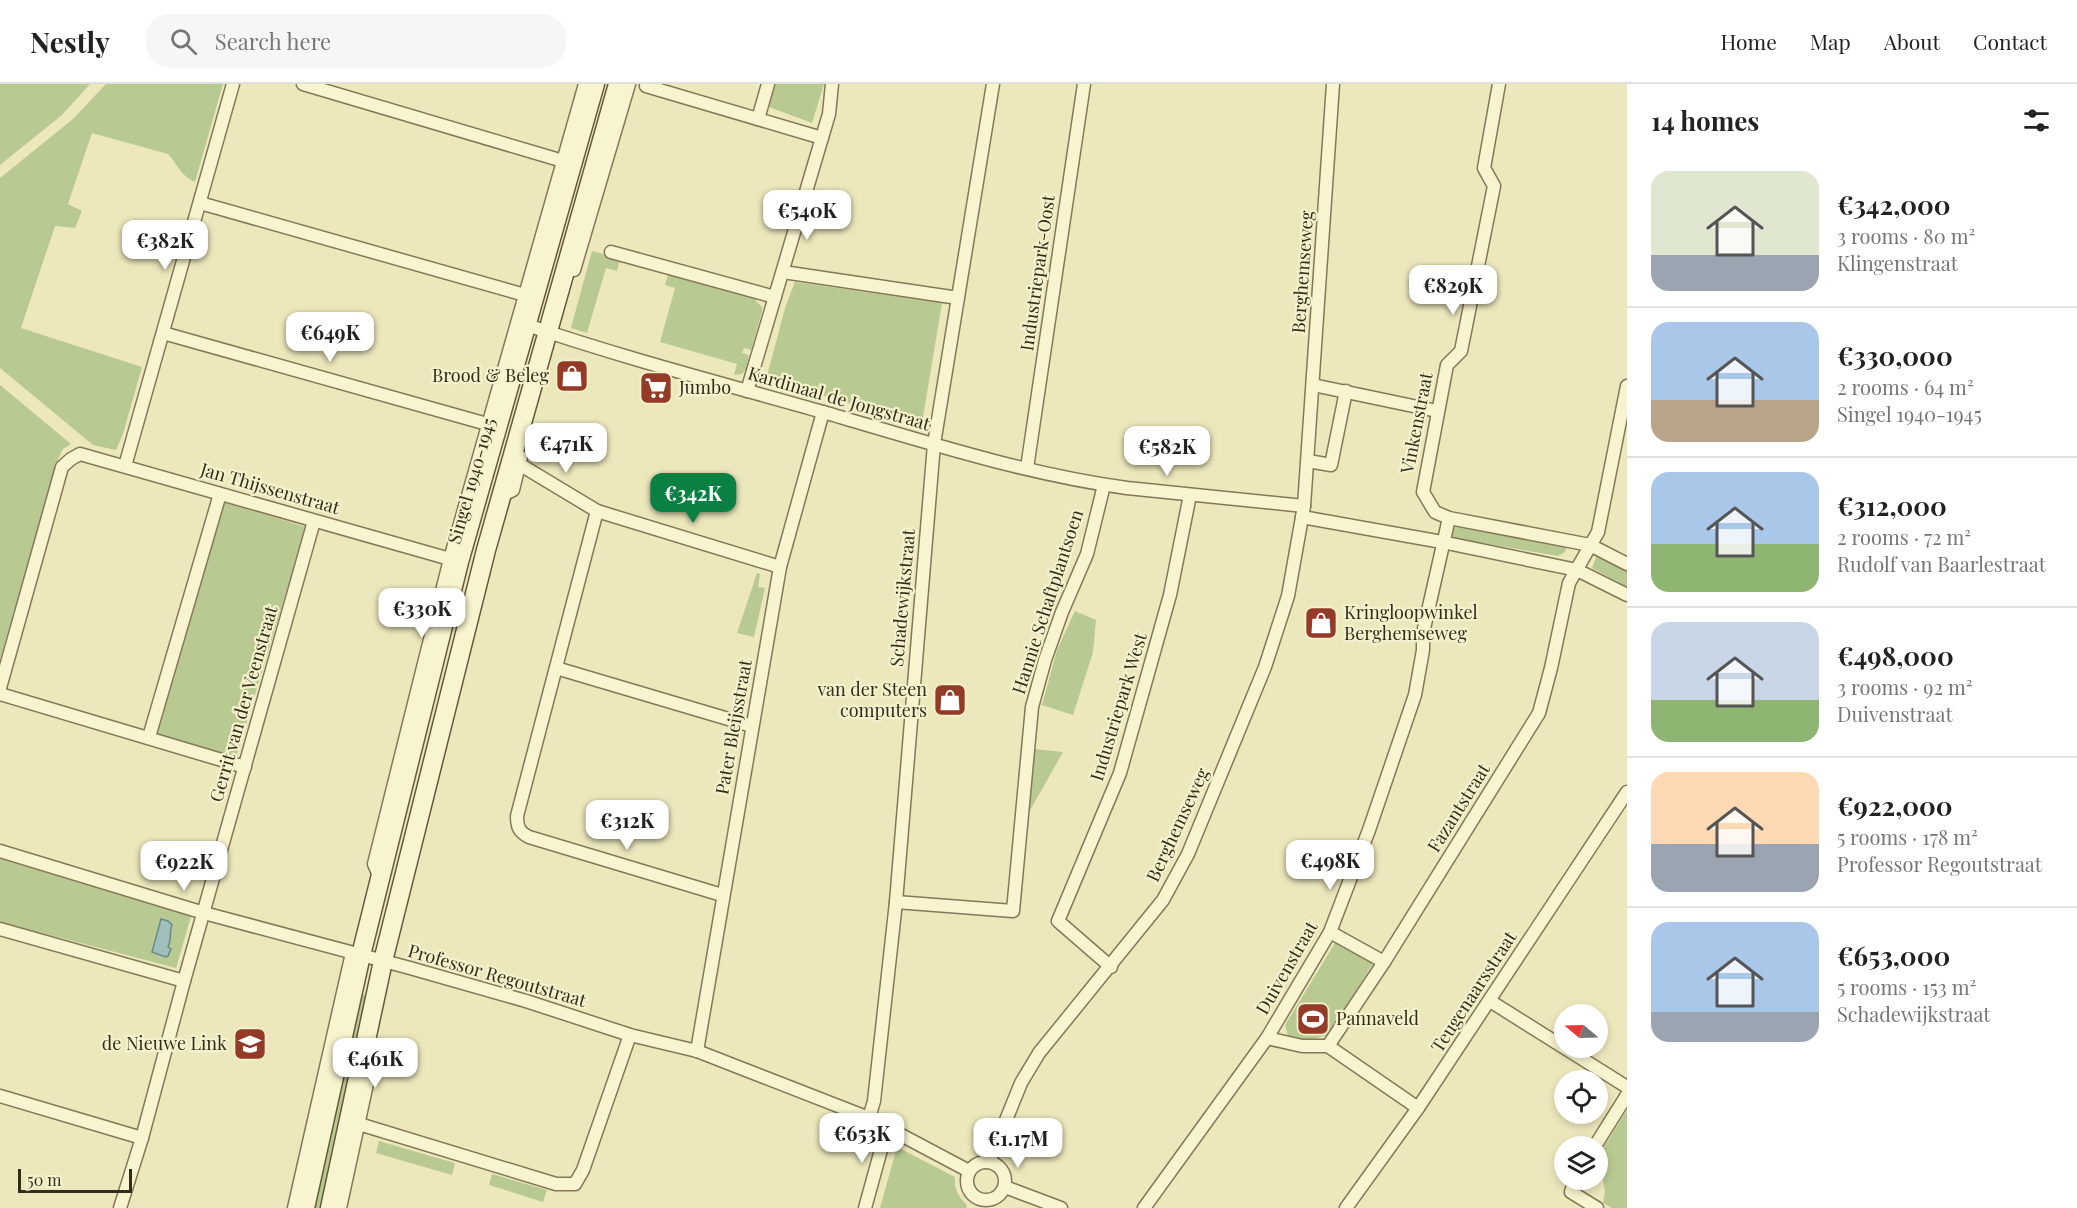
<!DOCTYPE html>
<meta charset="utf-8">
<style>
body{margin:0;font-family:"Playfair Display",serif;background:#f6f6f6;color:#222;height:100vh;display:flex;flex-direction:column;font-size:22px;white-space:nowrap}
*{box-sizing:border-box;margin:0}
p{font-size:20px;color:#767676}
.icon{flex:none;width:33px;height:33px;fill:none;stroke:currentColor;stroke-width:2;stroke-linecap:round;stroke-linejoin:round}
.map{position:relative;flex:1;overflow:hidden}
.details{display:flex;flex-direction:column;background:#fff;width:450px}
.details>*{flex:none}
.needle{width:39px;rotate:289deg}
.controls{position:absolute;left:1554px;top:920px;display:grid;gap:12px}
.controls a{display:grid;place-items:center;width:54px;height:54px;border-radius:50%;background:#fff;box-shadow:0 3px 9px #0003;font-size:30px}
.scale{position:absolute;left:18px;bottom:15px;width:114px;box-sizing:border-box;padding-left:6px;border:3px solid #342c1b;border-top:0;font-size:16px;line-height:21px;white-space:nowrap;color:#342c1b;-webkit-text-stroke:4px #f5f1cc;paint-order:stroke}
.price{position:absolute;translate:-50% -51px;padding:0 14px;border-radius:12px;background:#fff;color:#222;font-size:20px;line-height:39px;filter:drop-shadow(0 2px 3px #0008)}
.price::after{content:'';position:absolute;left:50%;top:36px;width:18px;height:14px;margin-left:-9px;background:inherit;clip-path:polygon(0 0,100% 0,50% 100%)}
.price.selected{background:#0b8043;color:#fff}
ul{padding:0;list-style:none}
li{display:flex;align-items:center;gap:18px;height:150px;padding:0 24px}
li+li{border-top:2px solid #e0e0e0}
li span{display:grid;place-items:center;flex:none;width:168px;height:120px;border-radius:18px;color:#555}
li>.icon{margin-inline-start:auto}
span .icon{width:72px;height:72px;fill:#fffc;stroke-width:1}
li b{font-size:26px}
h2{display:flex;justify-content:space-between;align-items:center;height:72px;padding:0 24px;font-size:26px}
header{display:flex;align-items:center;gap:36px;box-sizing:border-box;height:84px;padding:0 30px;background:#fff;border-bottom:2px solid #e0e0e0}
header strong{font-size:28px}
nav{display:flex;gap:33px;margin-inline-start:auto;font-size:21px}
.search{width:420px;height:54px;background:#f6f6f6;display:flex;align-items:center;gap:15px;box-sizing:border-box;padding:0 21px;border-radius:24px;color:#767676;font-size:22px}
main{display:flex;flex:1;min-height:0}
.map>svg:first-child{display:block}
.green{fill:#b8ca91}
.water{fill:#a0bebb;stroke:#688b8a;stroke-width:1.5}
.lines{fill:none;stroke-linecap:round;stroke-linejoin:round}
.street-casing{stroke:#847856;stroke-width:15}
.secondary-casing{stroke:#66593a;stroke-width:21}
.street{stroke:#f8f4cf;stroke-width:12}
.secondary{stroke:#f8f4cf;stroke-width:18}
.labels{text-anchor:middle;stroke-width:4.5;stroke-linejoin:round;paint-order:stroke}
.street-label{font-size:18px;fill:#342c1b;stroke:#f5f1cc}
.poi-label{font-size:18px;fill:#342c1b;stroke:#f5f1cc;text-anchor:end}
</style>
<header>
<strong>Nestly</strong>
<div class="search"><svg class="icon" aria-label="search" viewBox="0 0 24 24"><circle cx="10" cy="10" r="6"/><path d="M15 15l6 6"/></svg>Search here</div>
<nav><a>Home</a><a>Map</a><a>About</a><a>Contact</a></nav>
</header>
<main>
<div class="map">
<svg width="1627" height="1124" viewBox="0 0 1627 1124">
<rect width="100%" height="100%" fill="#ede8bc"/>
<g class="green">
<path d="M0,0H90L62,31L0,81Z"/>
<path d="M106,0H223L195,98C179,90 179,82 168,70L92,49L68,120L82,127L75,144L55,142L21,244L142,283L123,350L116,366L93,361L0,284V94L73,35Z"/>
<path d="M775,0H824L812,39L769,23Z"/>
<path d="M592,167L620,175L617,187L606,184L587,249L571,244Z"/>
<path d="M668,190L756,214V217L762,223V227L751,266L744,264L742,269L749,271L746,285L742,290L734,291L737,280L660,258L675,204L665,201Z"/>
<path d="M795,198L942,219L922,339L766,296L785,224Z"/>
<path d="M0,301L71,360L63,365L59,373L0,575Z"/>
<path d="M223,418L306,443L235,676L154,651Z"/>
<path d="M1456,442L1466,443L1567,462L1565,468L1558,472L1453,454L1452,448Z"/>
<path d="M1597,471L1627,487V503L1592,484Z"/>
<path d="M757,489L760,490L758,503L765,504L754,553L737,549Z"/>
<path d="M1075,527L1096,536L1093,568L1073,631L1042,621L1057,566Z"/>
<path d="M1033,665L1063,668L1028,730Z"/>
<path d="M0,774L192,829L176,884L0,838Z"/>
<path d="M1335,859L1373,879L1330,950L1314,955H1294L1288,952L1285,941Z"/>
<path d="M357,909L370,912L326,1124H309Z"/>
<path d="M1627,1026V1124H1612L1603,1119L1605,1108L1603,1096L1598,1087V1072Z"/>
<path d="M379,1057L455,1079L452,1091L376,1069Z"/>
<path d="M897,1063L955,1093C954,1104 958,1113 967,1121L966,1124H880Z"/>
<path d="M492,1090L547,1106L543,1118L489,1101Z"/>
</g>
<path class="water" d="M161,835L168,837L172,841C169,848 172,855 168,863L171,865L168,872L166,873L152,868Z"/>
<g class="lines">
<g class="street-casing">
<g id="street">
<path d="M303,0L563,77"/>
<path d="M1499,0L1484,84L1494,102L1461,267L1447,281L1423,408L1435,428L1449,434L1590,461L1627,480"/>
<path d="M646,2L822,54"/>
<path d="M758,35L768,0"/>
<path d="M200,119L525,211"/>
<path d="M611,168L775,213"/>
<path d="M574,186L629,0"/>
<path d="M783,188L958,214"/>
<path d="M527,241C624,274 724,300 823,328C923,357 1024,390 1127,404L1304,422"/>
<path d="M163,249L487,340"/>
<path d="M1313,301L1437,327"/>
<path d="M747,307L829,30L832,0"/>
<path d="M1308,377L1331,381L1346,307"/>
<path d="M519,380L597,427L780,483"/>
<path d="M125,382L233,0"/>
<path d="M1027,384L1084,0"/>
<path d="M501,412L513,406L521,373"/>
<path d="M597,427L517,732C517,743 519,748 529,753L722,811"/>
<path d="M1302,433L1442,458L1577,486L1627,511"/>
<path d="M556,584L752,642"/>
<path d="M0,604L62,383L71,375L80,370L457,477"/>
<path d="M0,610L245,683"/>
<path d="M149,653L220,410"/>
<path d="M0,767L204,829L410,884L526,917L630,951L697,967L869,1034L969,1087"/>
<path d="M380,794L374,780L450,475L585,0"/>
<path d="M896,818L1013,827L1032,623L1045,576L1062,528L1087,470L1104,401"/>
<path d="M0,845L184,897"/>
<path d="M1330,848L1384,878"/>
<path d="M1111,883L1058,837L1120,689L1170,511L1190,411"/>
<path d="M1490,917L1627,1003"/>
<path d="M1267,954L1302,962H1328L1418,1024"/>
<path d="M1328,962L1384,878L1539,629L1551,584L1569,499L1598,448L1627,302"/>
<path d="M697,967L780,483L823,328"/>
<path d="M0,1012L142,1054"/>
<path d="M869,1034L874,1017L896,818L934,360L993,0"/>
<path d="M359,1040L556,1100H575L583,1086L630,951"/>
<path d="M1595,1062L1627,1011"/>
<circle cx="986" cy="1097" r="19"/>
<path d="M989,1078L1021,999L1039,969L1163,816L1188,770L1265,583L1288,512L1304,422L1333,0"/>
<path d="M1575,1095L1571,1108L1597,1124"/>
<path d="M1005,1103L1061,1124"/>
<path d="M120,1124L142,1054L184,897L314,437"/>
<path d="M294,1124L352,869"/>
<path d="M340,1124L372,977L368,960"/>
<path d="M865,1124L887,1044"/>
<path d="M1144,1124L1267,954L1330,848L1369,746L1415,611L1423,566V549L1449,434"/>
<path d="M1346,1124L1418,1024L1627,708"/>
</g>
</g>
<g class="secondary-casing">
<g id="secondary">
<path d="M305,1124L361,871L459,478L595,0"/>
<path d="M330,1124L383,877L486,466L618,0"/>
</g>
</g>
<use href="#street" class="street"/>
<use href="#secondary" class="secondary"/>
</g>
<defs>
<g id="shop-square" transform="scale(1.725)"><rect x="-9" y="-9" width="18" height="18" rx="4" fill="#933b27" stroke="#f5f1cc"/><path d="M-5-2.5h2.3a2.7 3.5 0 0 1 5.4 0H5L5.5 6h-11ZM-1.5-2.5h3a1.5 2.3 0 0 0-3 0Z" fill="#fff"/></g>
<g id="supermarket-square" transform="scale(1.725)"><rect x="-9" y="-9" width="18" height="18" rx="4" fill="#933b27" stroke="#f5f1cc"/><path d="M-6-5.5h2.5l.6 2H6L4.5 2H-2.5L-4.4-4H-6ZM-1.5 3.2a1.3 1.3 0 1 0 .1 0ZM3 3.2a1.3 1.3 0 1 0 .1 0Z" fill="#fff"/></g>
<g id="stadium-square" transform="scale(1.725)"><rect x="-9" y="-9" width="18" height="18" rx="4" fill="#933b27" stroke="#f5f1cc"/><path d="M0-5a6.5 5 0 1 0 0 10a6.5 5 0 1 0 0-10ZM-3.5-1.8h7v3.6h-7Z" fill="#fff"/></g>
<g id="school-square" transform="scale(1.725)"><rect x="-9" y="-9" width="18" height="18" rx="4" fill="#933b27" stroke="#f5f1cc"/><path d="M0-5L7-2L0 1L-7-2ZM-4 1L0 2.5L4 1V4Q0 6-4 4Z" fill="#fff"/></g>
</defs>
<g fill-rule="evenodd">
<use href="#shop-square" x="572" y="292"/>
<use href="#supermarket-square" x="656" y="304"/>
<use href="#shop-square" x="1321" y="539"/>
<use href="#shop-square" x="950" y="616"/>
<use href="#stadium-square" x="1313" y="935"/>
<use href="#school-square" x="250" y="960"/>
</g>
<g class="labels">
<g class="street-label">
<text transform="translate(1303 188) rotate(-86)" y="6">Berghemseweg</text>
<text transform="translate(1038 189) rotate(-82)" y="6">Industriepark-Oost</text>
<text transform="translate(839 315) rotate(16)" y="6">Kardinaal de Jongstraat</text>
<text transform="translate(1417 339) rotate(-79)" y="6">Vinkenstraat</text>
<text transform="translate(472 397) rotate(-74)" y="6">Singel 1940-1945</text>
<text transform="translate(270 405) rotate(16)" y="6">Jan Thijssenstraat</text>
<text transform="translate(903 514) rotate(-85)" y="6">Schadewijkstraat</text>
<text transform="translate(1048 518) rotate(-72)" y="6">Hannie Schaftplantsoen</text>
<text transform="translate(244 620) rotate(-74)" y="6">Gerrit van der Veenstraat</text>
<text transform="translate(1119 623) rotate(-73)" y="6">Industriepark West</text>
<text transform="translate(734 643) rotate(-80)" y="6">Pater Bleijsstraat</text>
<text transform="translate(1459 724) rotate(-58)" y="6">Fazantstraat</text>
<text transform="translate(1178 741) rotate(-65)" y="6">Berghemseweg</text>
<text transform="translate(1287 884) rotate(-60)" y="6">Duivenstraat</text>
<text transform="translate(497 892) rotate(16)" y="6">Professor Regoutstraat</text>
<text transform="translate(1474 908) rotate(-57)" y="6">Teugenaarsstraat</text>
</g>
<g class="poi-label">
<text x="549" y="298">Brood &amp; Beleg</text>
<text x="679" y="310" text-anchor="start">Jumbo</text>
<text x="1344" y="535" text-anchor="start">Kringloopwinkel<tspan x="1344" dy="21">Berghemseweg</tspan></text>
<text x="927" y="612">van der Steen<tspan x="927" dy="21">computers</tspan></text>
<text x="1336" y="941" text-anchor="start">Pannaveld</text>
<text x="227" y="966">de Nieuwe Link</text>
</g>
</g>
</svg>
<div class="controls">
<a><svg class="needle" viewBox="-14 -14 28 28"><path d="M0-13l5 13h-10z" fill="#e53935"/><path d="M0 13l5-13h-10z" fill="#767676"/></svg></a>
<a><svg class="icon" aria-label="locate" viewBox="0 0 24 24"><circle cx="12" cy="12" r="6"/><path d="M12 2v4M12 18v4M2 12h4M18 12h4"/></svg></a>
<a><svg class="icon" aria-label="layers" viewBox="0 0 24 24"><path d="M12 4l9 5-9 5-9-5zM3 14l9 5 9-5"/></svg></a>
</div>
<div class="scale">50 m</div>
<b class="price" style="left:807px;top:157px">€540K</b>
<b class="price" style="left:165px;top:187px">€382K</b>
<b class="price" style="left:1453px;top:232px">€829K</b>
<b class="price" style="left:330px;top:279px">€649K</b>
<b class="price" style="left:566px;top:390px">€471K</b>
<b class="price" style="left:1167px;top:393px">€582K</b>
<b class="price selected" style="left:693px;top:440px">€342K</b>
<b class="price" style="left:422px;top:555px">€330K</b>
<b class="price" style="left:627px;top:767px">€312K</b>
<b class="price" style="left:1330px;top:807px">€498K</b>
<b class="price" style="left:184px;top:808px">€922K</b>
<b class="price" style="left:375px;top:1005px">€461K</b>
<b class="price" style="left:862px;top:1080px">€653K</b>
<b class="price" style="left:1018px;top:1085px">€1.17M</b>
</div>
<section class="details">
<h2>14 homes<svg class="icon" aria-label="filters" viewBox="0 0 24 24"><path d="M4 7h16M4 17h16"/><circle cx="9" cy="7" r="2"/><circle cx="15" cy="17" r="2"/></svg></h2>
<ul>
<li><span style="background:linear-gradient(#dfe7d0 70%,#9aa5b1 0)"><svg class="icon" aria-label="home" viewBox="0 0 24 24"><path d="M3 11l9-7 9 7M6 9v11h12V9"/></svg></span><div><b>€342,000</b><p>3 rooms · 80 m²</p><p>Klingenstraat</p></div></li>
<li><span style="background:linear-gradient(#a9c7e8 65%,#b9a48a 0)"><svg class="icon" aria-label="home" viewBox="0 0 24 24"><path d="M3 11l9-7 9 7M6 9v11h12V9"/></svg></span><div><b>€330,000</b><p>2 rooms · 64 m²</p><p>Singel 1940-1945</p></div></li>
<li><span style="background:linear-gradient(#a9c7e8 60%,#8fb573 0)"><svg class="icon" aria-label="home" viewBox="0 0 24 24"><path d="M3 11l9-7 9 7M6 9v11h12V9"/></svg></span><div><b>€312,000</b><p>2 rooms · 72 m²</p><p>Rudolf van Baarlestraat</p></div></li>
<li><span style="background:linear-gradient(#c9d6e8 65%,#8fb573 0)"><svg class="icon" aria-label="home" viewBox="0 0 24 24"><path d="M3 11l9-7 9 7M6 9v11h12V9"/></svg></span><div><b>€498,000</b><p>3 rooms · 92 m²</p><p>Duivenstraat</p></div></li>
<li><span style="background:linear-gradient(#ffd9b3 60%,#9aa5b1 0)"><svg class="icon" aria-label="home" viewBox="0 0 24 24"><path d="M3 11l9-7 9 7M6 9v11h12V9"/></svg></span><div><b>€922,000</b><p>5 rooms · 178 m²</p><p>Professor Regoutstraat</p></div></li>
<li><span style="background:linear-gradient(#a9c7e8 75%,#9aa5b1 0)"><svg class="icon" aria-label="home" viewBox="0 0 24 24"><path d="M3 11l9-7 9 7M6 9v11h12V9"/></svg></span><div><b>€653,000</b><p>5 rooms · 153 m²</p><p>Schadewijkstraat</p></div></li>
</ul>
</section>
</main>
